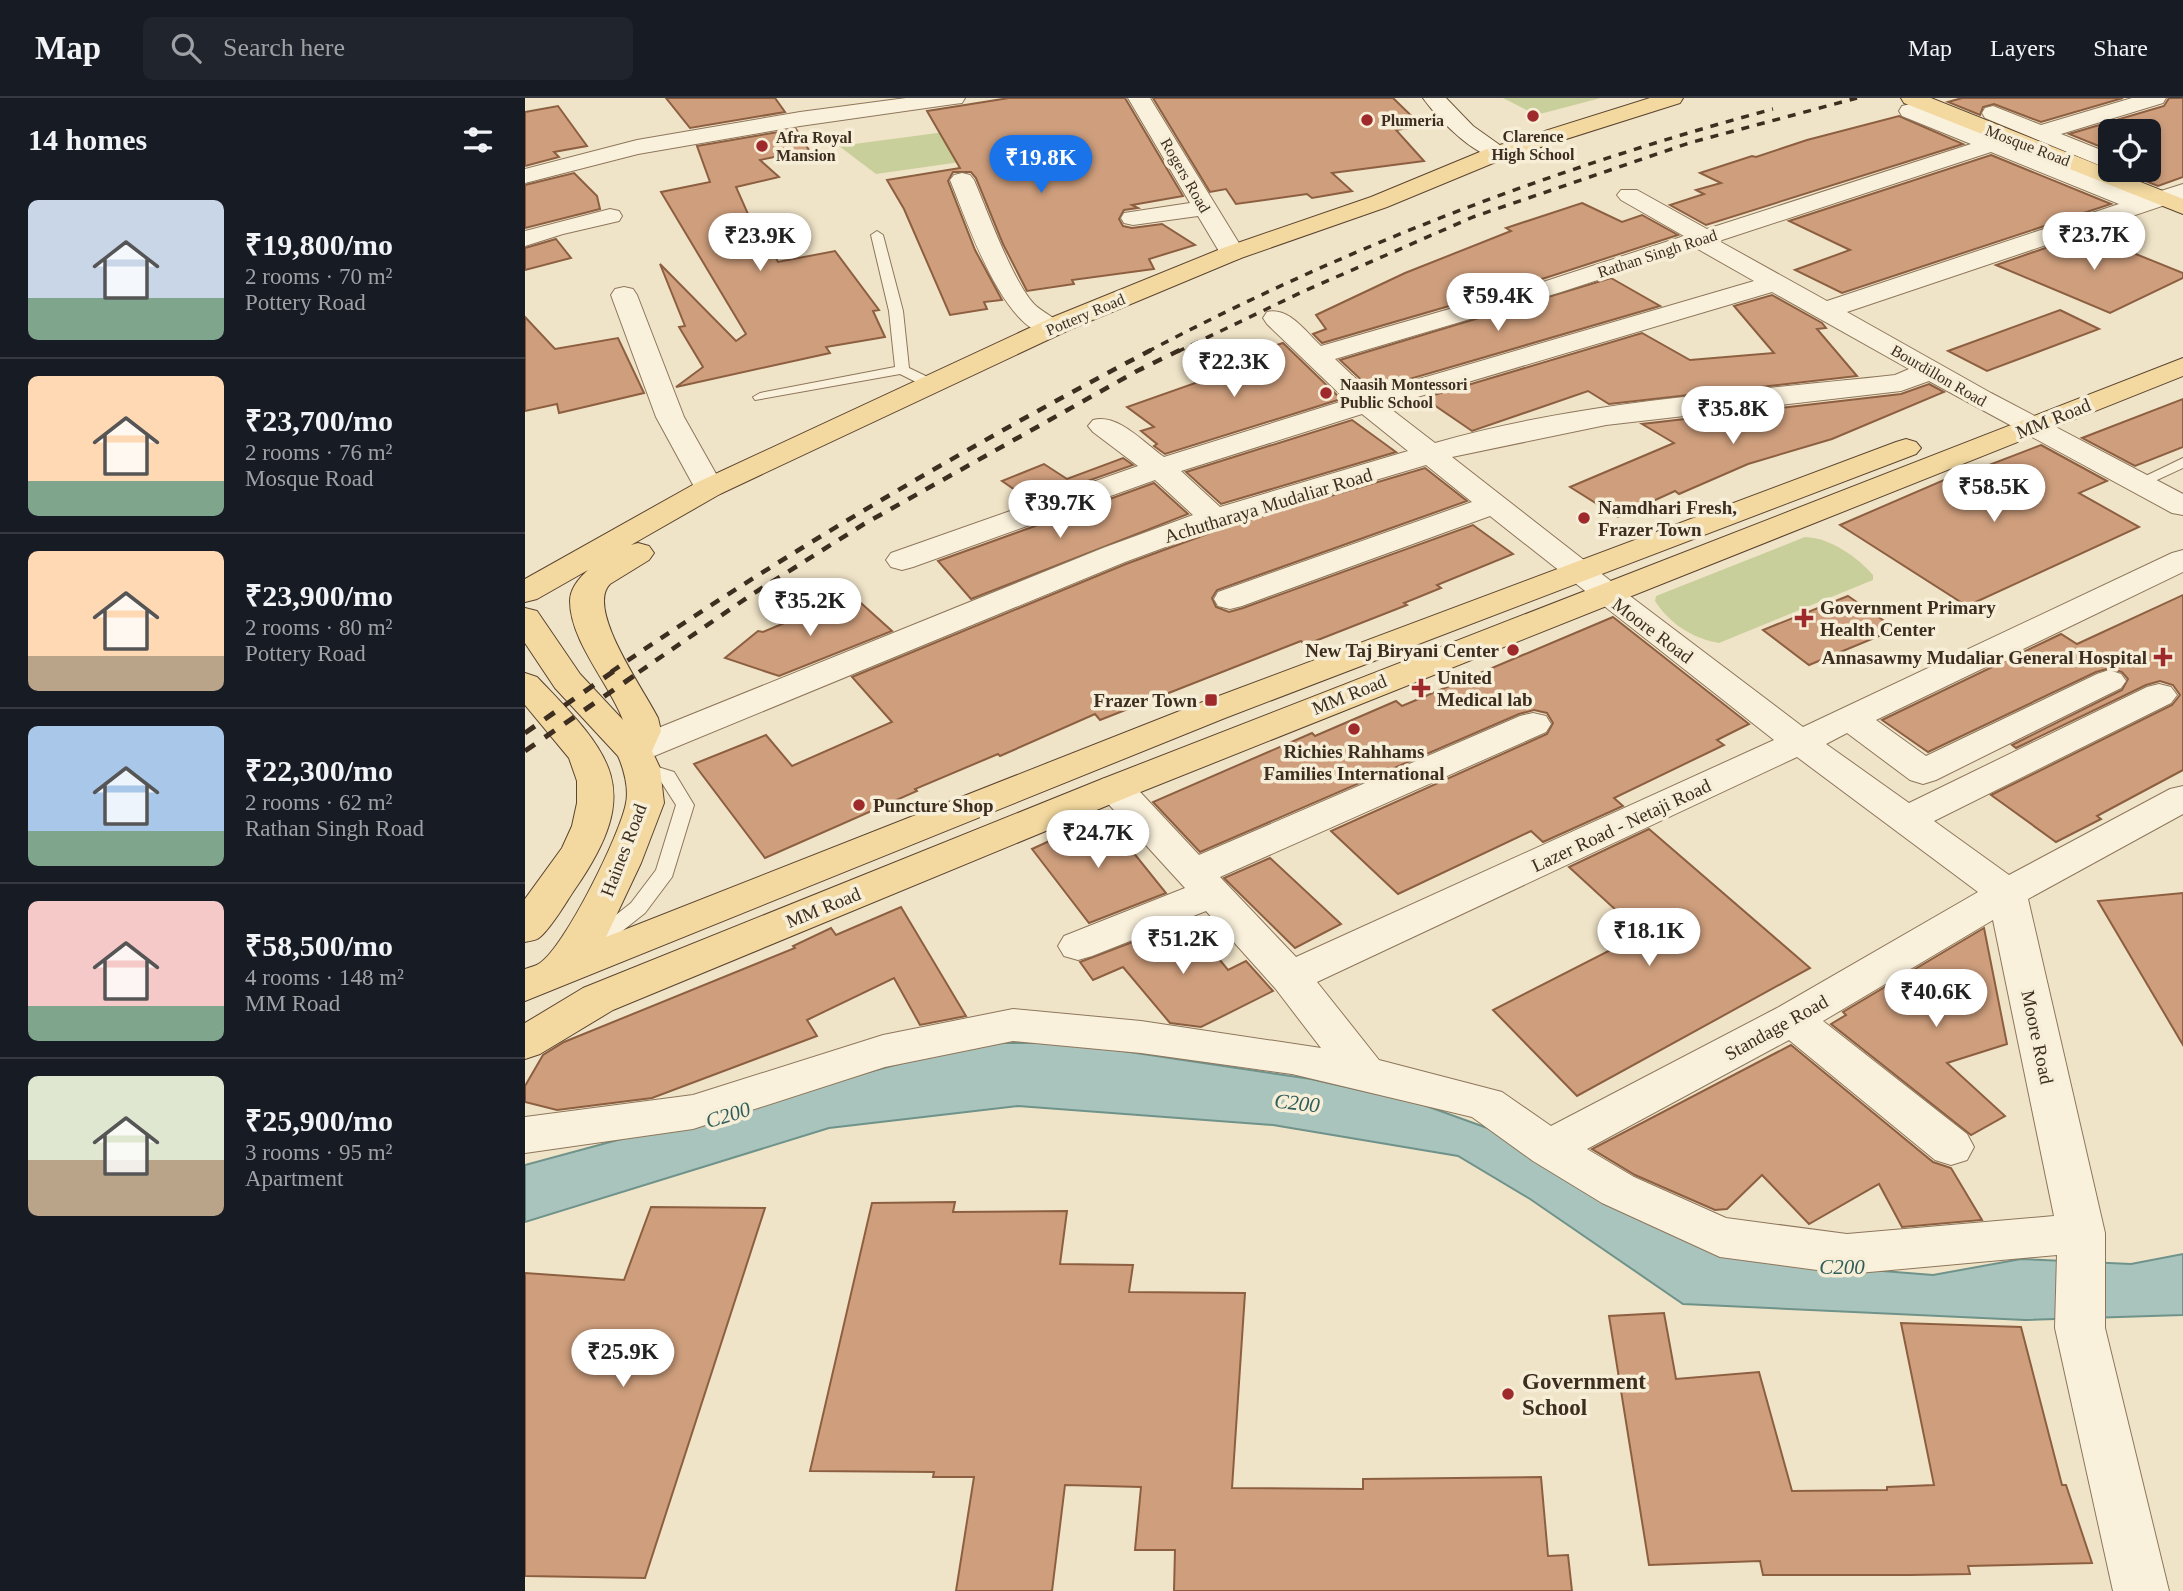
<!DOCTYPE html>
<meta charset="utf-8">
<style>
body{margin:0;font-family:Georgia,serif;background:#20242c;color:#f1f3f6;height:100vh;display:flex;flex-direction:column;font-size:26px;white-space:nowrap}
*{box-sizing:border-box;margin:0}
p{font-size:23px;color:#9ea1a6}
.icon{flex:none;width:38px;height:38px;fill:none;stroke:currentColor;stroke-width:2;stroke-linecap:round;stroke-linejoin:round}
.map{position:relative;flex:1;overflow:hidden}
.details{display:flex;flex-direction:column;background:#171b24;width:525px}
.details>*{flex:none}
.fabs{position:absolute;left:1573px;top:21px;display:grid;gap:14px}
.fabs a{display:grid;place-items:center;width:63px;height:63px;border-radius:10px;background:#171b24;box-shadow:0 4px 10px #0003;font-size:35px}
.price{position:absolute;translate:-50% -60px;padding:0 16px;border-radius:24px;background:#fff;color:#222;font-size:23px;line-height:46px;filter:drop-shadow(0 2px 4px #0008)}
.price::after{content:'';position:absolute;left:50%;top:42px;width:21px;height:16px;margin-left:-10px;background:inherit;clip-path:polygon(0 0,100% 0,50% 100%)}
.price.on{background:#1a73e8;color:#fff}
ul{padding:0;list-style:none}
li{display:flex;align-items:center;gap:21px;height:175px;padding:0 28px}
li+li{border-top:2px solid #363941}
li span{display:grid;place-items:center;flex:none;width:196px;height:140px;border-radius:10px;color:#555}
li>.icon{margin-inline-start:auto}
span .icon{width:84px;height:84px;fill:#fffc;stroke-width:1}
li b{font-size:30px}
h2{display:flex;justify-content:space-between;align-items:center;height:84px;padding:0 28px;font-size:30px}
header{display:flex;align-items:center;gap:42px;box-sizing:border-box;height:98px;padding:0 35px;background:#171b24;border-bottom:2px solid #363941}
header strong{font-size:33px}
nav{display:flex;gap:38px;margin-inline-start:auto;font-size:24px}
.search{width:490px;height:63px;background:#20242c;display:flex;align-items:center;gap:18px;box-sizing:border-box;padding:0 24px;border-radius:10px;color:#9ea1a6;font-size:26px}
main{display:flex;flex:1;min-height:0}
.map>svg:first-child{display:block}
.green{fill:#c9cf9b}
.water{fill:#a9c4bc;stroke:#6f938a;stroke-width:2}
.building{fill:#cf9f7d;stroke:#8d5f41;stroke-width:2}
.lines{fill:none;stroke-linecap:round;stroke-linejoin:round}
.lane-casing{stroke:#8d765c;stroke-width:2}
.street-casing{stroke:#8d765c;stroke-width:2}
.secondary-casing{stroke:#6f573f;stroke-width:2}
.primary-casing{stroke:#5b4430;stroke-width:2}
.lane{fill:#faf1dc;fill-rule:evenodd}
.street{fill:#faf1dc;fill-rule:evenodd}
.secondary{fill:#faf1dc;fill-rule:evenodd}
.primary{fill:#f3d9a0;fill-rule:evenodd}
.rail-far2{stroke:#3d2e20;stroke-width:3.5;stroke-dasharray:8 8;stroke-linecap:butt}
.rail-far1{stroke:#3d2e20;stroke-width:4.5;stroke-dasharray:10 10;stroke-linecap:butt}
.rail{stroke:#3d2e20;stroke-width:5;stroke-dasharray:12 12;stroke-linecap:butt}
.poi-dot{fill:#9e2a2b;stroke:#f7eed8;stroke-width:2.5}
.labels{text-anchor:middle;stroke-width:7;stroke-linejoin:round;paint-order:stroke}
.far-poi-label{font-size:16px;font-weight:bold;fill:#3d2e20;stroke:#f7eed8;text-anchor:start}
.far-street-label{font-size:16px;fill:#3d2e20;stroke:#f7eed8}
.street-label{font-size:19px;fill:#3d2e20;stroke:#f7eed8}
.poi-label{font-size:19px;font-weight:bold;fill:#3d2e20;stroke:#f7eed8;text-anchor:start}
.water-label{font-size:21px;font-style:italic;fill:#2f5d5a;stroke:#f7eed8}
.near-poi-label{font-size:23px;font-weight:bold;fill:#3d2e20;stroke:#f7eed8;text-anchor:start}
</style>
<header>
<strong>Map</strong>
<div class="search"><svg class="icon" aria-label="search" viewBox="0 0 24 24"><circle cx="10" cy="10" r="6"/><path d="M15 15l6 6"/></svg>Search here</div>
<nav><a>Map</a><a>Layers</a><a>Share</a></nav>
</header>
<main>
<section class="details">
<h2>14 homes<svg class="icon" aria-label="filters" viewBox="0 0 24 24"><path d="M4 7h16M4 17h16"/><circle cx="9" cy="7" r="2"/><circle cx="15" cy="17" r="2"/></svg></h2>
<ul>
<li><span style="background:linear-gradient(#c9d6e8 70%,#7fa58c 0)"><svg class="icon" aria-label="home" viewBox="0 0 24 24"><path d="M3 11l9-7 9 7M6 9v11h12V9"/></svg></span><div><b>₹19,800/mo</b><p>2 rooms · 70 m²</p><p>Pottery Road</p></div></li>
<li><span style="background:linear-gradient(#ffd9b3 75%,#7fa58c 0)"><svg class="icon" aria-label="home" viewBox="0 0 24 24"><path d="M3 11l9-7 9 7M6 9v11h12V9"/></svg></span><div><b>₹23,700/mo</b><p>2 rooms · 76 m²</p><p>Mosque Road</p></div></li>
<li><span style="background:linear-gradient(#ffd9b3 75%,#b9a48a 0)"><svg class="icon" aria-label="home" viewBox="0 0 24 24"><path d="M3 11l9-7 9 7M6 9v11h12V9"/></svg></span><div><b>₹23,900/mo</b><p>2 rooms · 80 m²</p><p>Pottery Road</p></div></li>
<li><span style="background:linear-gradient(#a9c7e8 75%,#7fa58c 0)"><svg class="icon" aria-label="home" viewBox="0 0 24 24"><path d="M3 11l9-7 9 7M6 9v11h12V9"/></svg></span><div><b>₹22,300/mo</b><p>2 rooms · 62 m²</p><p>Rathan Singh Road</p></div></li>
<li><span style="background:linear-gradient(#f6c9c9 75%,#7fa58c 0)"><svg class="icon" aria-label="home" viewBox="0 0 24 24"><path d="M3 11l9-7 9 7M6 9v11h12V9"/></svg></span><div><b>₹58,500/mo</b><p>4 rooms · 148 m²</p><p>MM Road</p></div></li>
<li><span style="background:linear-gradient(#dfe7d0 60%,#b9a48a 0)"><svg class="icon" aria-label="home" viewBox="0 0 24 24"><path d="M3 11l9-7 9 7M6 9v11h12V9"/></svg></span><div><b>₹25,900/mo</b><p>3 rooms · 95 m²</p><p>Apartment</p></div></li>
</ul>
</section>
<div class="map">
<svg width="1658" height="1493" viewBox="0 0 1658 1493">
<rect width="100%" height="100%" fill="#f0e4c8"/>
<g class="green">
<path d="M978,0H1076L1011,17Z"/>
<path d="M480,26L492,56L351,76L314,48Z"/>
<path d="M1280,439C1306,440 1332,459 1348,477V482L1194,545C1168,541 1144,525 1130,503L1131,498Z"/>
</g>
<path class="water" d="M451,945H544L786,981L896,1006L976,1035L1244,1164L1408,1177L1496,1161L1606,1166L1658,1156V1217L1500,1222L1158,1206L1005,1101L933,1058L748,1027L493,1008L304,1030L0,1124V1067Z"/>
<g class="building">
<path d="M141,0H250L260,14L165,30Z"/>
<path d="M484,0H600L658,98L607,107L613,110L599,112L594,121L598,128L607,130L637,126L670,147L624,161L629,171L547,182L549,186L502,193L478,146L451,80L446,74H428L423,83L450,152L477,202L459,204L462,211L425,217L379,111L362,82L435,70L402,13Z"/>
<path d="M628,0H868L897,28L871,32L899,63L807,75L827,93L787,100L782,96L711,106L701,91L685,94Z"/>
<path d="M1437,0H1598L1516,24L1469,6L1458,9L1455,17L1423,4Z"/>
<path d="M1644,0H1658V79L1633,88L1592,72H1624V33H1586V53L1544,36L1639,8Z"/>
<path d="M33,8L62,48L29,54L34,59L0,68V14Z"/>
<path d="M1374,18L1438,46L1181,127L1145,107L1179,96L1171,92L1196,85L1175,75L1227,58L1231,59L1282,42Z"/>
<path d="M271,31L284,52L235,62L254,79L211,89L238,150L245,149L253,164L310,153L354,212L348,213L360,239L301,249L305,255L151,289L178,269L154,229L160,228L135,166L211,243L221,236L136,94L185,84L172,48Z"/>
<path d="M1466,57L1586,106L1317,195L1270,172L1325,152L1264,123Z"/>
<path d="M49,75L72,98L75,111L0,130V87Z"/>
<path d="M1057,105L1097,124L1117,117L1153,137L1017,181L797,245L788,236L801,231L791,217L880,175L986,133L981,130Z"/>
<path d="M1561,136L1658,175V180L1585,215L1471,167Z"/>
<path d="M31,141L46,160L0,172V150Z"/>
<path d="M1086,180L1135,208L847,292L815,262Z"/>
<path d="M1247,197L1297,225L1301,230L1292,231L1332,278L1084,306L1063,293L947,333L899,300L1117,235L1165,262L1249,255L1209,208Z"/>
<path d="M1535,212L1574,231L1462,273L1423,253Z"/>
<path d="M0,219L30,251L93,240L119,295L34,315L32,306L0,313Z"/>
<path d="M758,245L816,301L640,356L629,348L632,346L616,333L629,329L602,309L679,282L668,274Z"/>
<path d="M1404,286L1419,294L1307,341L1223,366L1154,396L1150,393L1093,419L1045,389L1149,345L1117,326L1376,296Z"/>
<path d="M1658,301V349L1610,368L1557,340Z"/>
<path d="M827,322L871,354L696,406L661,374Z"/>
<path d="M1516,347L1582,383L1554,395L1614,429L1442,508L1315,427L1442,372L1446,374Z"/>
<path d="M598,360L608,367L506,403L477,383L519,366L542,381Z"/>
<path d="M900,370L942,403L692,492L687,500L691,509L704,514L718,510L948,427L988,456L912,487L916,490L879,505L882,507L780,547L776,543L575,622L570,616L475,658L473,656L390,691L392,693L240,760L169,666L241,637L267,668L367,624L327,579L601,466L701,429Z"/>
<path d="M629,385L663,416L446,501L413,463Z"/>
<path d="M327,497L367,533L254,578L200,560L233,533L238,534Z"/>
<path d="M1658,497V672L1572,718L1576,721L1531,744L1466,697L1647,607L1655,597L1648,587L1635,583L1621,587L1491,650L1487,647L1597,592L1603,581L1597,574L1585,570L1571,574L1403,654L1357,622L1536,536L1552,546Z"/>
<path d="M1323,498L1371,531L1284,567L1238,532Z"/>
<path d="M1088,519L1224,626L1192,642L1199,647L1089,700L1098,708L1018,744L1006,733L873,796L806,733L1022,636L1028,625L1022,615L1009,612L994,616L675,754L628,704L787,635L790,638L871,603L877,608Z"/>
<path d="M579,718L641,795L564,825L507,751Z"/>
<path d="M1124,731L1285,870L1052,998L968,912L1117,836L1044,769Z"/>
<path d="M745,760L816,826L770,850L699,780Z"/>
<path d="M1658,795V947L1573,803Z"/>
<path d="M376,809L441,918L395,927L369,880L282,922L292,938L127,1000L32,1012L0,1004V988L18,957L39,944L270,850L268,848L306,830L311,837Z"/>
<path d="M663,823L703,872L721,863L748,893L676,929L645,925L598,869L568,882L555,864Z"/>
<path d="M1459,830L1482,946L1422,965L1480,1018L1446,1037L1306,926L1321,917L1318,914Z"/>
<path d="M1266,947L1408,1064L1426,1070L1457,1122L1377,1129L1354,1086L1284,1126L1237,1077L1202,1111L1190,1112L1110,1077L1067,1051Z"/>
<path d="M430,1104L428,1114L542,1113L535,1166L608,1167L604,1194L720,1195L707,1390L838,1391V1381L1016,1379L1023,1458L1043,1457L1047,1493H649L650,1452H610L616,1389L540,1387L527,1493H431L449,1379H408L409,1374L285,1373L347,1105Z"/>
<path d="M126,1109L240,1110L120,1480L0,1478V1175L99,1182Z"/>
<path d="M1139,1215L1151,1281L1234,1274L1267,1393L1362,1392V1389L1409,1387L1376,1225L1496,1229L1537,1387H1541L1567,1465L1443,1468L1445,1476L1384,1477H1238L1235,1463L1124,1467L1084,1218Z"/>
</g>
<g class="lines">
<g class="lane-casing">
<g id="lane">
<path d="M352,133L358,137L378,213L384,270L409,282V288H399L375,276L230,302L228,299L235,295L370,269L364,213L346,137Z"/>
<path d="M1658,360V370L1619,388H1609L1606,385Z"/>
<path d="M117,664L149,674L169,707L147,779L120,815L72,853L65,855L58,853L55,848L58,843L106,805L131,772L151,707L135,682L111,674L108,670Z"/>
</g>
</g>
<g class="street-casing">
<g id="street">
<path d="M381,0H440L437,5L429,6L275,28L113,56L0,85V71L112,42L275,14Z"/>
<path d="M603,0H625L720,155L716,160L707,163L698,160L673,118L608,127L599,125L596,120L599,115L665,105Z"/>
<path d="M1607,0H1641L1638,5L1536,36L1586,56V72L1460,20L1457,15L1460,10L1468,8L1516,27Z"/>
<path d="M1385,6L1617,99L1658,86V101L1322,214L1466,295L1658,396V417L1647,415L1404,283L1376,293L1081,327L927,359L1105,498L1278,629L1647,455L1658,452V474L1351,622L1401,658L1572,576L1584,572L1596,576L1601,583L1596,590L1411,682L1398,686L1385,682L1322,635L1301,646L1384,705L1622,589L1634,586L1646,589L1652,597L1646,605L1409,723L1484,777L1645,691L1658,688V716L1503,801L1580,1135V1230L1644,1493H1588L1530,1230L1532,1157L1322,1176L1195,1159L1077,1105L1008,1063L947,1019L767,976L616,955L488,943L360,969L168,1031L0,1055V1019L168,997L358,937L488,911L616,923L796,950L750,890L681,813L567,858L553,862L539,858L533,848L539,838L660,790L577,699L571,690L577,681L590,678L603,681L674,757L995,618L1008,615L1021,618L1026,626L1021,634L695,779L771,859L1249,642L965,418L717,508L705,511L693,508L689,501L693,494L947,404L901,367L700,427L600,464L122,661L109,665L96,661L91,653L96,645L578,450L668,417L630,382L388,469L377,472L366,469L361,462L366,455L613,368L568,334L563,328L568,322C593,315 619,345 639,359L821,302L742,226L738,220L742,214C764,209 780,233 796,248L1018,184L1159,138L1096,102L1092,97L1096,92H1112L1182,131L1446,46L1377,18L1374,13L1377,8ZM1466,54L1594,106L1302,203L1194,143ZM1171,150L1229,183L846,295L810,261L1036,194ZM1247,194L1384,271L1370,277C1217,294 1059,302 910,345L862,308ZM837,316L883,353L695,409L656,373ZM1272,659L1453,794L1252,910L1026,1028L977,994L854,962L792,884ZM1468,822L1529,1118L1322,1136L1201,1120L1109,1079L1062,1051L1264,942L1410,1062L1426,1067L1442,1062L1449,1049L1442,1036L1298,923Z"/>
<path d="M437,75L445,77L449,82C462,112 488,184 509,206C518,215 531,219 538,230L534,236C482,249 441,119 425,82L429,77Z"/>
<path d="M85,111L94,113L97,118L94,123L38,136L0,148V133Z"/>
<path d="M99,189L108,191L112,197L159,319L199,390L195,396L184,399L173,396L131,319L86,197L90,191Z"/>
</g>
</g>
<g class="secondary-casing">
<path id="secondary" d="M898,0H921L948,28L986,55L983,60C956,67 913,21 898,0Z"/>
</g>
<g class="primary-casing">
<g id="primary">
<path d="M1125,0H1158L1155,5L978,61L862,109L716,160L546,231L195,396L106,447L113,445L124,448L129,455L124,462L85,486C60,511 120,593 133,620L136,633L127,653L135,670L139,705L116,765L81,839L675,605L1371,344L1381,341L1391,344L1396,350L1391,356L700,620L0,903V871C5,869 11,868 15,865C39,850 96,735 101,705C104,691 99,671 93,658L30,590L0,545V510L12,513L55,576L98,622C84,585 45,543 45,503C45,491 54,480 63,472L12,501L0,504V481L173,384L528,219L698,150L846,99L962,51Z"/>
<path d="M1376,0H1406L1658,101V116L1379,5Z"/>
<path d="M1658,260V278L603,699L88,912L15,956L0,961V925L58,890L577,681Z"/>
<path d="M0,575L12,579C87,657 120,690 50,791C41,804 27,829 15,839C12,842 5,843 0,844V801L37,750L47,728L52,705V683L44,660L0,607Z"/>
</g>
</g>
<use href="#lane" class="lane"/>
<use href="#street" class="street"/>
<use href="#secondary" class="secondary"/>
<use href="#primary" class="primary"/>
<g class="rail-far2">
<path d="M622,254C823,148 1029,70 1248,11"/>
<path d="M652,254L777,194L948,119L1164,45L1332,0"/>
</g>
<g class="rail-far1">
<path d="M86,574C259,455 440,350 626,252"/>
<path d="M114,574L226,497L339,426L612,273L655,252"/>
</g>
<g class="rail">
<path d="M0,635L89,573"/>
<path d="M0,653L116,573"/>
</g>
</g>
<g class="poi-dot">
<circle cx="1008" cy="18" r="7"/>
<circle cx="842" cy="22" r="7"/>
<circle cx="237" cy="48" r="7"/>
<circle cx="801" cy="295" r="7"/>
<circle cx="1059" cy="420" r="7"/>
<path d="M1275.5 509.5h7v7h7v7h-7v7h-7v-7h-7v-7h7z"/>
<circle cx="988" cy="552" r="7"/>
<path d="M1634.5 548.5h7v7h7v7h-7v7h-7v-7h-7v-7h7z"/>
<path d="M892.5 579.5h7v7h7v7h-7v7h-7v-7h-7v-7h7z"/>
<rect x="679" y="595" width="14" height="14" rx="3.5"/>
<circle cx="829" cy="631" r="7"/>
<circle cx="334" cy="707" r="7"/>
<circle cx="983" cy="1296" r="7"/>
</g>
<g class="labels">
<g class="far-poi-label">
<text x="856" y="28">Plumeria</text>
<text x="1008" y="44" text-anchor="middle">Clarence<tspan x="1008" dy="18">High School</tspan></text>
<text x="251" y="45">Afra Royal<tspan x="251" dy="18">Mansion</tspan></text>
<text x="815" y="292">Naasih Montessori<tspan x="815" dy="18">Public School</tspan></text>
</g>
<g class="far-street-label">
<text transform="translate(1503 47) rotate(21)" y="6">Mosque Road</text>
<text transform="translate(661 77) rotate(60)" y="6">Rogers Road</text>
<text transform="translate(1132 155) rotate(-18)" y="6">Rathan Singh Road</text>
<text transform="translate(560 216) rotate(-23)" y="6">Pottery Road</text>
<text transform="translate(1414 277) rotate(30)" y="6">Bourdillon Road</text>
</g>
<g class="street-label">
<text transform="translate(1528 320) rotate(-22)" y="7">MM Road</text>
<text transform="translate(743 407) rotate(-17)" y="7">Achutharaya Mudaliar Road</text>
<text transform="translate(1128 532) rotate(37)" y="7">Moore Road</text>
<text transform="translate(824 596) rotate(-22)" y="7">MM Road</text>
<text transform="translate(1096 727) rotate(-25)" y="7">Lazer Road - Netaji Road</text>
<text transform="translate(98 752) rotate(-69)" y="7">Haines Road</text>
<text transform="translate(298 809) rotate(-22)" y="7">MM Road</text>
<text transform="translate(1251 929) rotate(-29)" y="7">Standage Road</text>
<text transform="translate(1513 939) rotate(78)" y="7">Moore Road</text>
</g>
<g class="poi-label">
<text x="1073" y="416">Namdhari Fresh,<tspan x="1073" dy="22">Frazer Town</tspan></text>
<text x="1295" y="516">Government Primary<tspan x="1295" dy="22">Health Center</tspan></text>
<text x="974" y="559" text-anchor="end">New Taj Biryani Center</text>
<text x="1622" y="566" text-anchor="end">Annasawmy Mudaliar General Hospital</text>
<text x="912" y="586">United<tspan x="912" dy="22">Medical lab</tspan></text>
<text x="672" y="609" text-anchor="end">Frazer Town</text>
<text x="829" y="660" text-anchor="middle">Richies Rahhams<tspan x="829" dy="22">Families International</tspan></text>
<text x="348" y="714">Puncture Shop</text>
</g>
<g class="water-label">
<text transform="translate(772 1005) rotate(6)" y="7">C200</text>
<text transform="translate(203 1017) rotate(-17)" y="7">C200</text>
<text x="1317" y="1176">C200</text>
</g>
<g class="near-poi-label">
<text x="997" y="1291">Government<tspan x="997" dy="26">School</tspan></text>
</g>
</g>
</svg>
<div class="fabs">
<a><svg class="icon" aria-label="locate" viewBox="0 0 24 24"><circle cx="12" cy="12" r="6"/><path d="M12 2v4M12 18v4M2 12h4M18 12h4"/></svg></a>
</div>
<b class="price on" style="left:516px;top:97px">₹19.8K</b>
<b class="price" style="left:1569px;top:174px">₹23.7K</b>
<b class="price" style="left:235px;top:175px">₹23.9K</b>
<b class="price" style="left:973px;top:235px">₹59.4K</b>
<b class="price" style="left:709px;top:301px">₹22.3K</b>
<b class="price" style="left:1208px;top:348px">₹35.8K</b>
<b class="price" style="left:1469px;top:426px">₹58.5K</b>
<b class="price" style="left:535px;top:442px">₹39.7K</b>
<b class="price" style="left:285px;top:540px">₹35.2K</b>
<b class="price" style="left:573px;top:772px">₹24.7K</b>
<b class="price" style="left:1124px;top:870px">₹18.1K</b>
<b class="price" style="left:658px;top:878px">₹51.2K</b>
<b class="price" style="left:1411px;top:931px">₹40.6K</b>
<b class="price" style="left:98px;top:1291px">₹25.9K</b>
</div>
</main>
